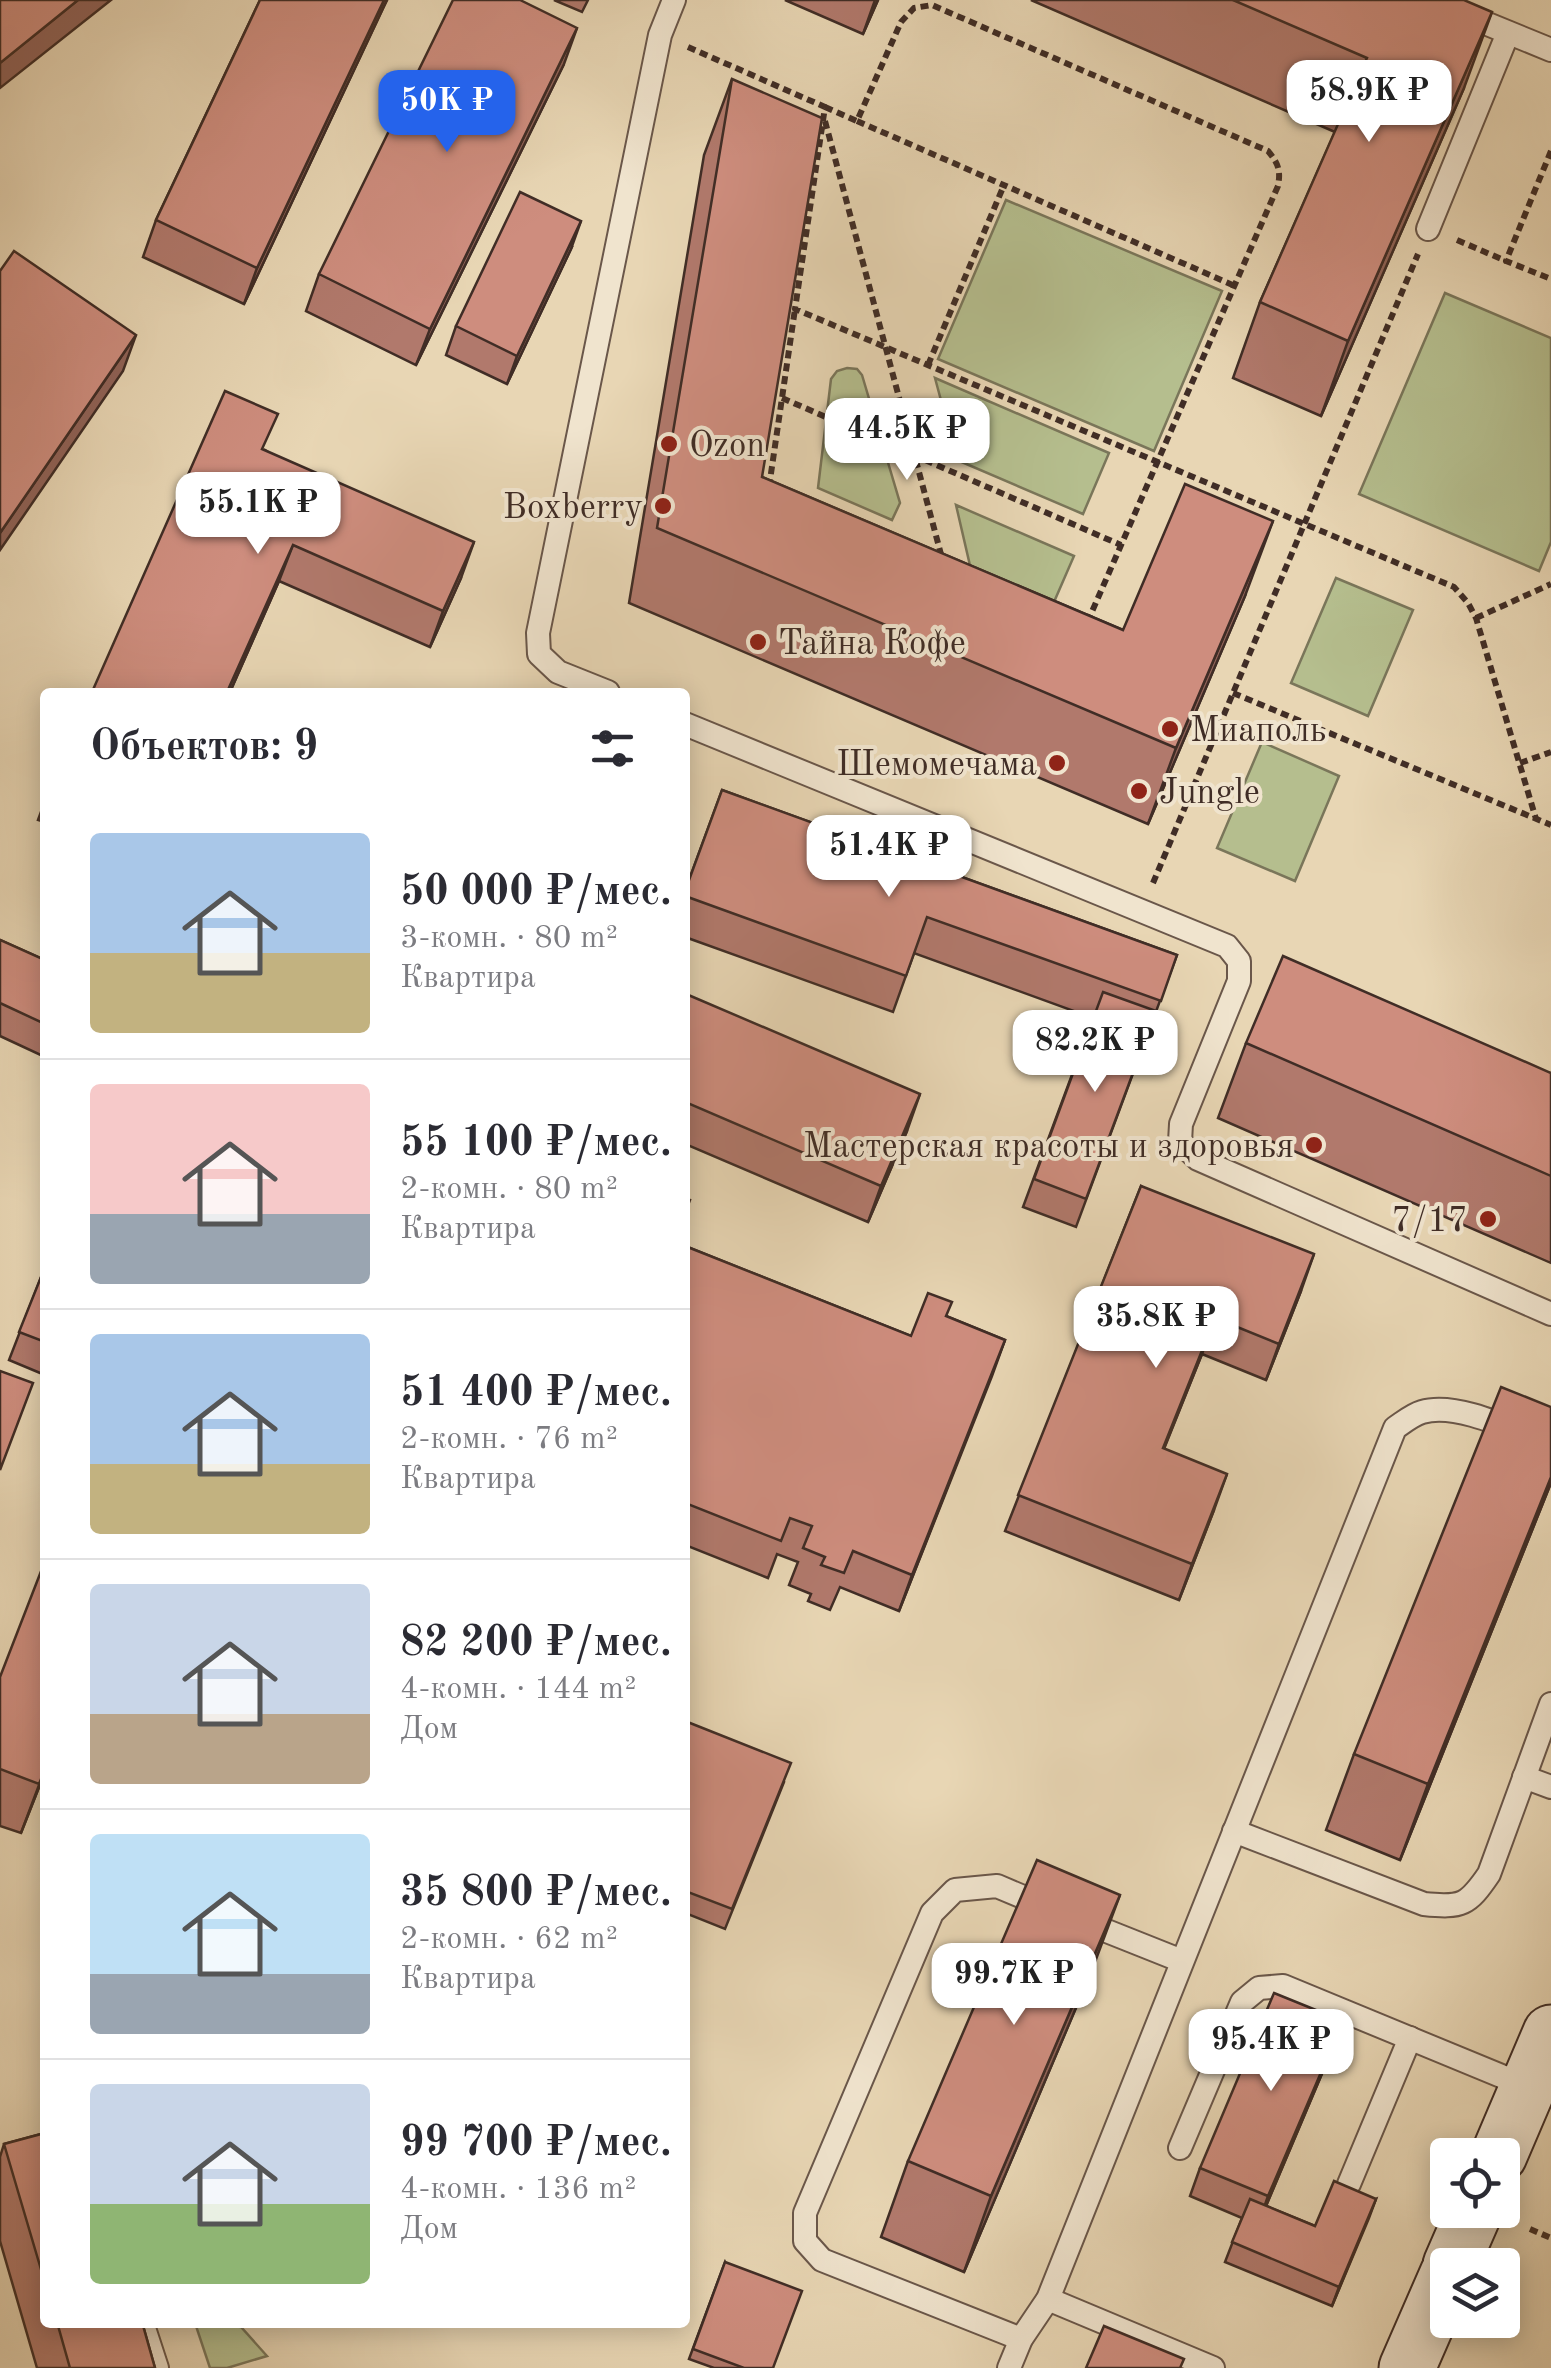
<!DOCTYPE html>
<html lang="ru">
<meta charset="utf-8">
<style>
body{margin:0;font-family:"Old Standard TT",serif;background:#f7f7f7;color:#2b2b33;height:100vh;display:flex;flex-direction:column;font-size:38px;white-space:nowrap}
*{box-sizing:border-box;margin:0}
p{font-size:32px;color:#7c7c81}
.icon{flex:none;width:55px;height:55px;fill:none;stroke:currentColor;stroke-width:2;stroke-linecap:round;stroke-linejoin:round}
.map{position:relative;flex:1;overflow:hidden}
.drawer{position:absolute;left:40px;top:688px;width:650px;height:1640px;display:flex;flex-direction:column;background:#fff;border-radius:10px;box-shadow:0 5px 25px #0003}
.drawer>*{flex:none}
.fabs{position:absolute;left:1430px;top:2138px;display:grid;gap:20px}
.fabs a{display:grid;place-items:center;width:90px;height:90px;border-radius:10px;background:#fff;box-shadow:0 5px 25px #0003;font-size:50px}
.price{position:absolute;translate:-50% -85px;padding:0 22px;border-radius:20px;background:#fff;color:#222;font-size:32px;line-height:65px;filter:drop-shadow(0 2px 5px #0008)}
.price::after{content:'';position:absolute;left:50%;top:60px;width:30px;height:22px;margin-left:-15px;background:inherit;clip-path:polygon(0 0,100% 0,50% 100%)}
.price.current{background:#2563eb;color:#fff}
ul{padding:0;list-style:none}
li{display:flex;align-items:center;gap:30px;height:250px;padding:0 50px}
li+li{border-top:2px solid #e1e1e2}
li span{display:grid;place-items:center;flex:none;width:280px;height:200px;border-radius:10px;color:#555}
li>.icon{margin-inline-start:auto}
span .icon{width:120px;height:120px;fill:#fffc;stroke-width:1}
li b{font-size:42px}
h2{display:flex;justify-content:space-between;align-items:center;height:120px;padding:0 50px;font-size:42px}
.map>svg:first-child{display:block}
.green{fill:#b5be8e;stroke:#7a765a;stroke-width:2.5}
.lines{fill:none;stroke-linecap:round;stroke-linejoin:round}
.service-casing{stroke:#6a574a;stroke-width:26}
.secondary-casing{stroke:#402d26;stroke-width:59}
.path{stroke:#402d26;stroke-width:6;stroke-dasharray:8 5;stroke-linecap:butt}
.service{stroke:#f0e4ce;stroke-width:22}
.secondary{stroke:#f0e4ce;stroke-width:55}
.wall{fill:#b1796c;stroke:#402d26;stroke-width:2.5}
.shaded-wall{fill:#906358;stroke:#402d26;stroke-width:2.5}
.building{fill:#ce8d7e;stroke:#402d26;stroke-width:2.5}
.poi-dot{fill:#8f2418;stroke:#f0e4ce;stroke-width:4}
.labels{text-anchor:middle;stroke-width:8;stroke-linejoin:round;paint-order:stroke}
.poi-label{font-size:35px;fill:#402d26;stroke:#f0e4ce;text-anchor:start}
</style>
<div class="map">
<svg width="1551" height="2368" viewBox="0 0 1551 2368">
<rect width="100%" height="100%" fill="#e8d6b4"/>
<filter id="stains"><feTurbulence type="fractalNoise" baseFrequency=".002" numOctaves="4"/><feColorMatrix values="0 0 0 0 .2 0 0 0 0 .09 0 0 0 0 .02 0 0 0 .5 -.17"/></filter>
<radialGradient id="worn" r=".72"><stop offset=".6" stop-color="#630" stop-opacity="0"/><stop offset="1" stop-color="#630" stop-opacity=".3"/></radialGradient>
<g class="green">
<path d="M1006,200L1222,291L1154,451L938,359Z"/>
<path d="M1445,293L1551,338V542L1539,571L1359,494Z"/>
<path d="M847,368L857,369L862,375L900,503L892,520L818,488L831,379L837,371Z"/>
<path d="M935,378L1109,453L1083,514L957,460Z"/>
<path d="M956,505L1074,556L1047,618L975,587Z"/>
<path d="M1336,578L1413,610L1368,716L1291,683Z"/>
<path d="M1262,742L1339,776L1295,881L1217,848Z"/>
<path d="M195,2323L241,2327L267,2356L227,2368H210Z"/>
</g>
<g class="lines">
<g class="service-casing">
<g id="service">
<path d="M1429,0L1551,50"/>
<path d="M1428,229L1508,33"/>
<path d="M608,692L558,672L539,654L538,633L660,35L674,0"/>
<path d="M685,724L1227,946L1239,961V981L1181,1124L1180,1142L1198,1159L1551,1314"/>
<path d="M1524,1777L1551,1787"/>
<path d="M1234,1831L1424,1904C1462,1908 1468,1905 1489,1874L1551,1704"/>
<path d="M1079,1920L1182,1961"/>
<path d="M1180,2148L1242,2002L1259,1988L1283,1986L1528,2087"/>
<path d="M1349,2184L1410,2038"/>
<path d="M1048,2299L1213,2368"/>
<path d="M142,2322L157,2368"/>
<path d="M1021,2339L822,2260L805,2241V2213L932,1913L955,1890L997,1886L1049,1908"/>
<path d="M1009,2368L1021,2339L1048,2299L1395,1428C1404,1422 1412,1415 1422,1412C1458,1401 1516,1432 1551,1445"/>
</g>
</g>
<g class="secondary-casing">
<g id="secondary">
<path d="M1499,2155L1551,2033"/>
<path d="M1451,2265L1475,2210"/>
<path d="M1407,2368L1448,2274"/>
</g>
</g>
<g class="path">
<path d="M688,47L825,107L795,309L1454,587L1468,603L1476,618L1536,819"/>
<path d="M825,107L857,121L901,22L914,8L932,5L1268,151C1278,163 1281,170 1278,186L1087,623"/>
<path d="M825,121L942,558"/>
<path d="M857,121L1235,286"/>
<path d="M1551,151L1506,261L1551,279"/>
<path d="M1457,240L1506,261"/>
<path d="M928,365L1004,185"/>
<path d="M782,398L1121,545"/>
<path d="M769,487L795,309"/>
<path d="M1476,618L1551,584"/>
<path d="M1233,693L1551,825"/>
<path d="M1520,763L1551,752"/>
<path d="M1153,883L1418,254"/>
<path d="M1530,2229L1551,2238"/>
</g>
<use href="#service" class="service"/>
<use href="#secondary" class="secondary"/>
</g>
<g class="wall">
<path d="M260,0H387L244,304L143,257L156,220Z"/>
<path d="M554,0H588L582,12Z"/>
<path d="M785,0H878L863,34Z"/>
<path d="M1031,0H1464V88L1321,416L1233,378L1260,302L1335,132Z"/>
<path d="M564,64L416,365L306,311L319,274Z"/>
<path d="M732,79L762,477L1123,630L1245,596L1148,824L629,603L704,155Z"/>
<path d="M571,249L507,384L446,355L456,326Z"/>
<path d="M265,450L461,578L430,647L279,581L230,692H92Z"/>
<path d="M722,790L1177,955L1076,1227L1023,1207L1093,1018L914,953L893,1012L685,937V891Z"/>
<path d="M45,801V822L38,820Z"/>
<path d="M0,940L45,960V1057L0,1036Z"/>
<path d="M685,996L907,1131L868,1222L685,1144Z"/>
<path d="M1246,1043L1551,1073V1263L1218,1118Z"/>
<path d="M1141,1186L1301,1291L1266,1380L1202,1354L1164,1448L1214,1510L1179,1600L1005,1531Z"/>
<path d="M685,1246L911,1336L946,1316L1005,1340L899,1611L840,1587L830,1610L808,1601L811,1594L789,1585L798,1562L777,1554L768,1578L685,1545Z"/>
<path d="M45,1267V1375L9,1360Z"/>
<path d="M1551,1483L1400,1860L1326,1830L1354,1754Z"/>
<path d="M0,1677L45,1772L21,1833L0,1826Z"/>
<path d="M685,1721L784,1782L725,1929L685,1913Z"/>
<path d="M1092,1970L964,2272L881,2237L908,2161Z"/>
<path d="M1343,2021L1332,2050L1266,2206L1315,2226L1376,2199L1332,2306L1225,2262L1242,2218L1190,2196L1200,2168Z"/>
<path d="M45,2133V2322H142L155,2368H37L0,2241V2157L4,2144Z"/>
<path d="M725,2262L773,2368H714L689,2359Z"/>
</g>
<g class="shaded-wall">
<path d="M78,0H111L0,88V63Z"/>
<path d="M384,0H387L384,6L244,304L257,268Z"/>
<path d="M875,0H878L863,34Z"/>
<path d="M1492,12L1464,88L1321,416L1348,341Z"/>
<path d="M577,28L564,64L416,365L430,329Z"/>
<path d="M581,221L571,249L507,384L517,356Z"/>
<path d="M136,335L123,371L0,550V533Z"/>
<path d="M1273,521L1245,596L1148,824L1176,748Z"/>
<path d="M474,542L461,578L430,647L443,611Z"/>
<path d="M293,545L279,581L230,692H227Z"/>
<path d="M920,1094L907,1131L868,1222L881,1186Z"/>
<path d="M1314,1254L1301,1291L1266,1380L1279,1344Z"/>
<path d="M1215,1318L1202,1354L1150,1484L1163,1448Z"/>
<path d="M1005,1340L992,1376L899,1611L912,1575Z"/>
<path d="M1227,1474L1214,1510L1179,1600L1192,1564Z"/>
<path d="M1551,1477V1483L1400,1860L1428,1784Z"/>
<path d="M45,1769V1772L21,1833Z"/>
<path d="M1120,1895L1092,1970L964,2272L991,2196Z"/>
<path d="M1343,2021L1332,2050L1258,2225L1268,2196Z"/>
<path d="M1376,2199L1369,2218L1332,2306L1339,2287Z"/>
</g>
<g class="building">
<path d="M0,0H78L0,63Z"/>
<path d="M260,0H384L257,268L156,220Z"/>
<path d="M453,0H520L577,28L430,329L319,274Z"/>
<path d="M1233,0H1464L1492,12L1348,341L1260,302L1367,58Z"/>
<path d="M732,79L822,118L762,477L1123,630L1185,484L1273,521L1176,748L657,528Z"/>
<path d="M520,192L581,221L517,356L456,326Z"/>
<path d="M14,251L136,335L0,533V271Z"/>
<path d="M225,391L278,414L262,449L474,542L443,611L293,545L227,692H92Z"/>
<path d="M722,790L1177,955L1161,1001L927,917L906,976L685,896V891Z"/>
<path d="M0,940L45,960V1024L0,1003Z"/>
<path d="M1283,956L1551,1073V1176L1246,1043Z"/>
<path d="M1103,992L1156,1011L1086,1199L1034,1179Z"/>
<path d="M686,994L920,1094L881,1186L685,1102Z"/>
<path d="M1141,1186L1314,1254L1279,1344L1215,1318L1163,1448L1227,1474L1192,1564L1018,1495Z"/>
<path d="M685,1198L690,1200L685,1213Z"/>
<path d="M685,1246L911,1336L928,1293L952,1302L946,1316L1005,1340L912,1575L853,1551L844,1573L821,1565L825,1557L803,1548L812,1526L790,1518L781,1541L685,1503Z"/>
<path d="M45,1267V1342L19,1332Z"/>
<path d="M0,1371L33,1383L0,1470Z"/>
<path d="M1501,1387L1551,1407V1477L1428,1784L1354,1754Z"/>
<path d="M45,1561V1769L39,1784L0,1769V1677Z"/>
<path d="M685,1721L791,1763L732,1909L685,1891Z"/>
<path d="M1037,1860L1120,1895L991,2196L908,2161Z"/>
<path d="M1274,1993L1343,2021L1268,2196L1200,2168Z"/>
<path d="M45,2133V2283L4,2144Z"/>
<path d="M1334,2181L1376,2199L1339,2287L1232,2242L1250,2199L1315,2226Z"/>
<path d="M725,2262L802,2291L773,2368H744L693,2349Z"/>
<path d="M57,2322H142L155,2368H70Z"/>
<path d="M1104,2326L1184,2359L1180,2368H1086Z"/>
</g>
<g class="poi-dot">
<circle cx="669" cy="444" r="10"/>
<circle cx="663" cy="506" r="10"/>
<circle cx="758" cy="642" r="10"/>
<circle cx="1170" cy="729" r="10"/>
<circle cx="1057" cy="763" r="10"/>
<circle cx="1139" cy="791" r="10"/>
<circle cx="1314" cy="1145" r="10"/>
<circle cx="1488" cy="1219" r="10"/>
</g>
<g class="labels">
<g class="poi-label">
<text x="689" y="456">Ozon</text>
<text x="643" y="518" text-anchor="end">Boxberry</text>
<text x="778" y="654">Тайна Кофе</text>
<text x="1190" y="741">Миаполь</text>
<text x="1037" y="775" text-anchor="end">Шемомечама</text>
<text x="1159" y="803">Jungle</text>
<text x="1294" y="1157" text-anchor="end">Мастерская красоты и здоровья</text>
<text x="1468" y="1231" text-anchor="end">7/17</text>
</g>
</g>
<rect width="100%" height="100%" filter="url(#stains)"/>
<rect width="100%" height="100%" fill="url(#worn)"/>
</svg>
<div class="fabs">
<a><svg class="icon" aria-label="locate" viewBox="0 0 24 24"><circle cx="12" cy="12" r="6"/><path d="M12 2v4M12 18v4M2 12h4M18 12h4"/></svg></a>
<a><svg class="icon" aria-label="layers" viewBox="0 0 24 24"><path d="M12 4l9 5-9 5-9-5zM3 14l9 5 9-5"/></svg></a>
</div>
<b class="price" style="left:1369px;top:145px">58.9K ₽</b>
<b class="price current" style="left:447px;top:155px">50K ₽</b>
<b class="price" style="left:907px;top:483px">44.5K ₽</b>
<b class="price" style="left:258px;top:557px">55.1K ₽</b>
<b class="price" style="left:889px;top:900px">51.4K ₽</b>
<b class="price" style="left:1095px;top:1095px">82.2K ₽</b>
<b class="price" style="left:1156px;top:1371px">35.8K ₽</b>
<b class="price" style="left:1014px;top:2028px">99.7K ₽</b>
<b class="price" style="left:1271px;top:2094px">95.4K ₽</b>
<section class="drawer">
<h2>Объектов: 9<svg class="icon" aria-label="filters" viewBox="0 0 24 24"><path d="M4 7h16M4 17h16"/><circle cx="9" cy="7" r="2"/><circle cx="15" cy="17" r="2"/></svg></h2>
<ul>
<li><span style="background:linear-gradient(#a9c7e8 60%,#c2b280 0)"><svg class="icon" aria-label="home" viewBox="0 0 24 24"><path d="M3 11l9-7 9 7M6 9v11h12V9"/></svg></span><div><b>50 000 ₽/мес.</b><p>3-комн. · 80 m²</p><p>Квартира</p></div></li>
<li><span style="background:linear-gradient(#f6c9c9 65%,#9aa5b1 0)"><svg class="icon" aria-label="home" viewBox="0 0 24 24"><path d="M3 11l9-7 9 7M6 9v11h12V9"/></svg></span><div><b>55 100 ₽/мес.</b><p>2-комн. · 80 m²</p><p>Квартира</p></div></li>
<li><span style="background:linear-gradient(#a9c7e8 65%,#c2b280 0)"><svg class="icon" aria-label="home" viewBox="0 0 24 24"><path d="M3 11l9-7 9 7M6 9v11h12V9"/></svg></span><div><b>51 400 ₽/мес.</b><p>2-комн. · 76 m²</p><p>Квартира</p></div></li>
<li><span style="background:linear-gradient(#c9d6e8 65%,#b9a48a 0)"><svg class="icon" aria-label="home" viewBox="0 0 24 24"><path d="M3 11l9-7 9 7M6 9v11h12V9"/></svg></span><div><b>82 200 ₽/мес.</b><p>4-комн. · 144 m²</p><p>Дом</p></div></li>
<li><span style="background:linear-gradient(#bfe0f5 70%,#9aa5b1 0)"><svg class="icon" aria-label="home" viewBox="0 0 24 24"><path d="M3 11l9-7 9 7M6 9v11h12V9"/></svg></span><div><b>35 800 ₽/мес.</b><p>2-комн. · 62 m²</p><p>Квартира</p></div></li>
<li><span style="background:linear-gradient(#c9d6e8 60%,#8fb573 0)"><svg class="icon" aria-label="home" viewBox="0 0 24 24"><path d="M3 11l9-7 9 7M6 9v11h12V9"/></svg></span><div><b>99 700 ₽/мес.</b><p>4-комн. · 136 m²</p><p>Дом</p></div></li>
</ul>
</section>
</div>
